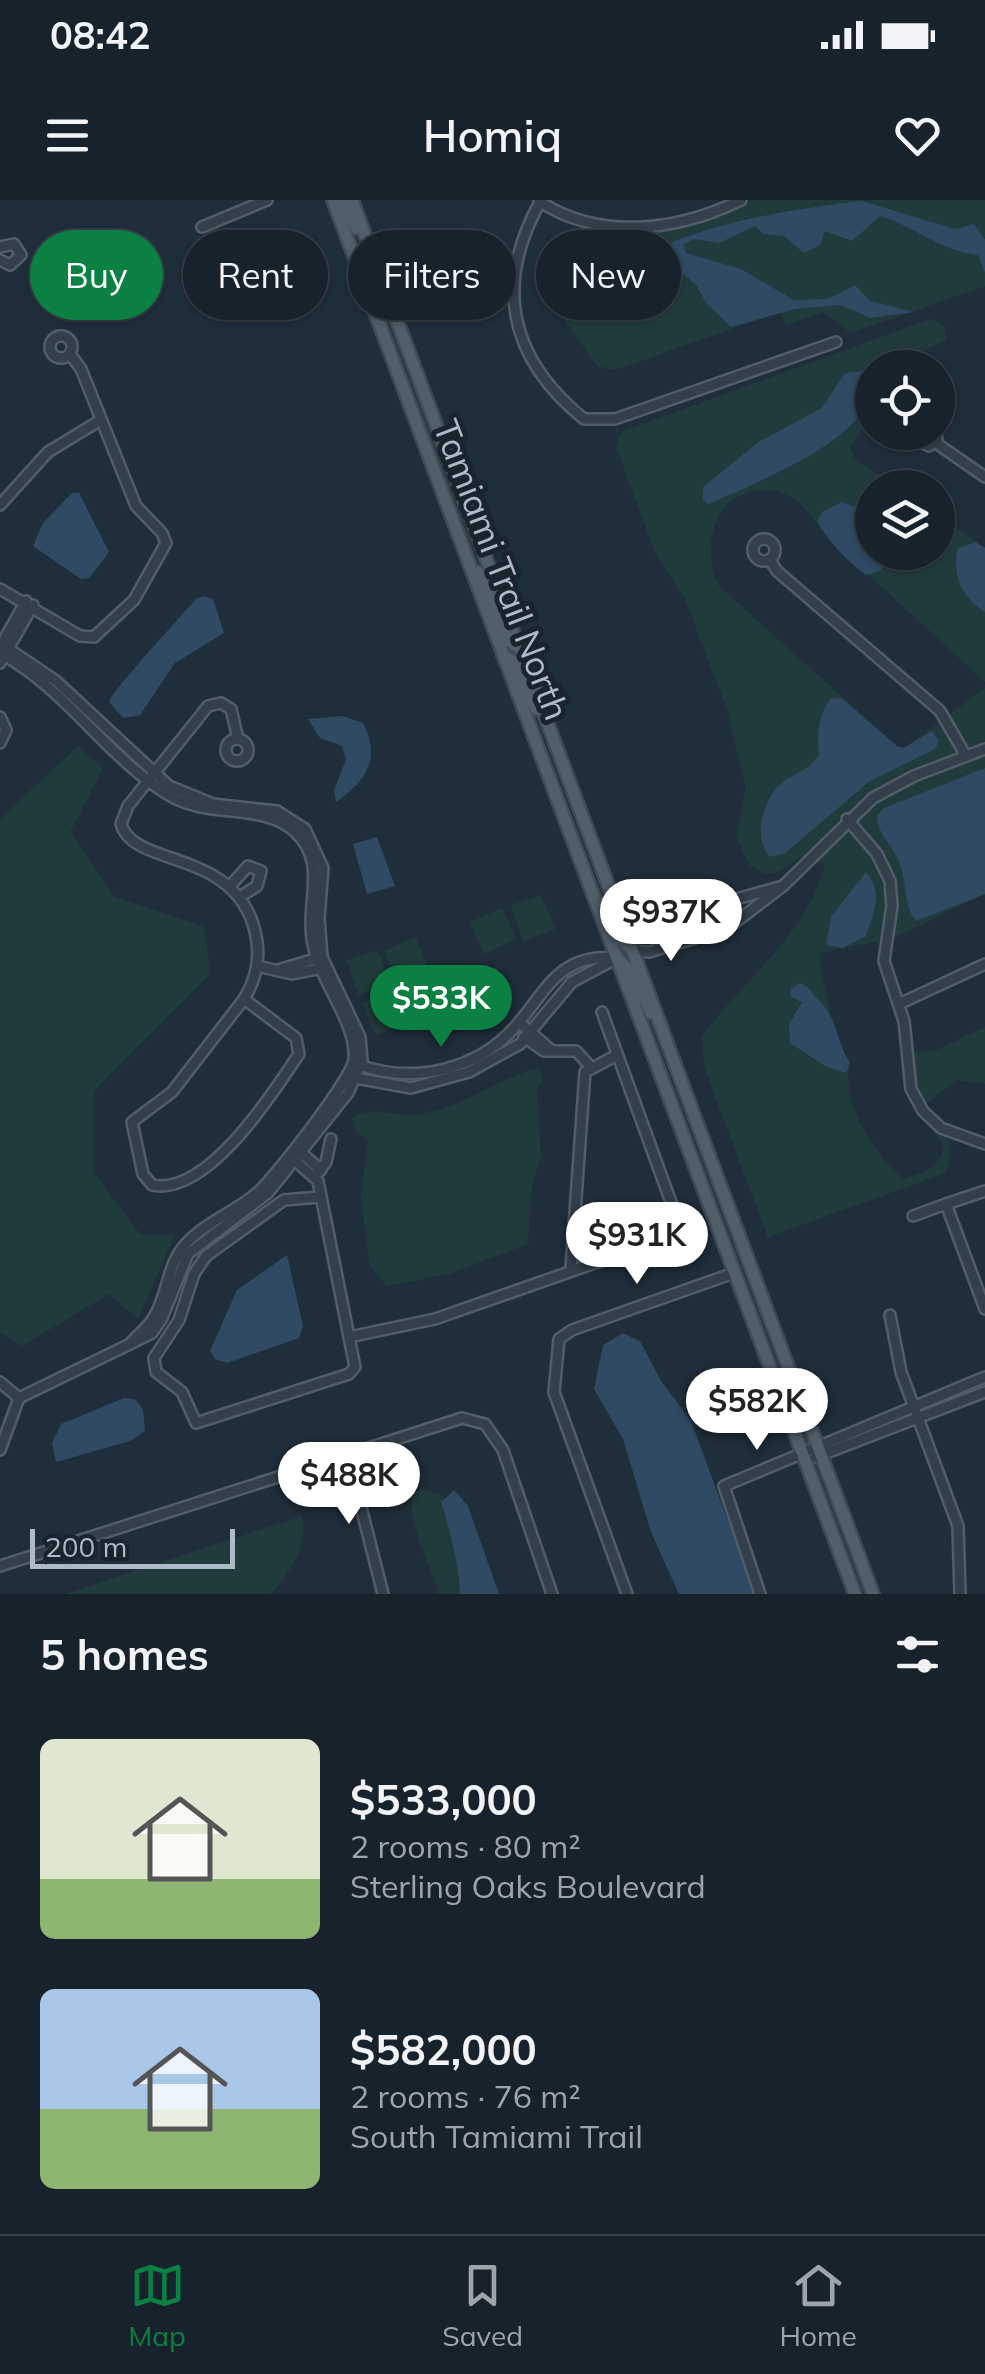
<!DOCTYPE html>
<meta charset="utf-8">
<style>
body{margin:0;font-family:Mulish,sans-serif;background:#202a34;color:#f1f3f6;height:100vh;display:flex;flex-direction:column;font-size:38px;white-space:nowrap}
*{box-sizing:border-box;margin:0}
p{font-size:32px;color:#9ea4a9}
.icon{flex:none;width:55px;height:55px;fill:none;stroke:currentColor;stroke-width:2;stroke-linecap:round;stroke-linejoin:round}
.map{position:relative;height:1394px;overflow:hidden}
.panel{display:flex;flex-direction:column;background:#17222c;flex:1}
.panel>*{flex:none}
.top-card{position:absolute;left:30px;top:30px;width:925px;height:90px;display:flex;gap:20px}
.controls{position:absolute;left:855px;top:150px;display:grid;gap:20px}
.controls a{display:grid;place-items:center;width:100px;height:100px;border-radius:50%;background:#17222c;box-shadow:0 2px 8px #0004,0 0 0 2px #363f48;font-size:50px}
.scale{position:absolute;left:30px;bottom:25px;width:205px;box-sizing:border-box;padding-left:10px;border:5px solid #aebac7;border-top:0;font-size:28px;line-height:35px;white-space:nowrap;color:#aebac7;-webkit-text-stroke:8px #19242f;paint-order:stroke}
.price{position:absolute;translate:-50% -85px;padding:0 22px;border-radius:35px;background:#fff;color:#222;font-size:32px;line-height:65px;filter:drop-shadow(0 2px 5px #0008)}
.price::after{content:'';position:absolute;left:50%;top:60px;width:30px;height:22px;margin-left:-15px;background:inherit;clip-path:polygon(0 0,100% 0,50% 100%)}
.price.selected{background:#0b8043;color:#fff}
ul{padding:0;list-style:none}
li{display:flex;align-items:center;gap:30px;height:250px;padding:0 40px}
li span{display:grid;place-items:center;flex:none;width:280px;height:200px;border-radius:15px;color:#555}
li>.icon{margin-inline-start:auto}
span .icon{width:120px;height:120px;fill:#fffc;stroke-width:1}
li b{font-size:42px}
h2{display:flex;justify-content:space-between;align-items:center;height:120px;padding:0 40px;font-size:42px}
.chip{padding:0 35px;border-radius:45px;background:#17222c;box-shadow:0 2px 8px #0004,0 0 0 2px #363f48;font-size:35px;line-height:90px}
.chip.selected{background:#0b8043;color:#fff}
.status{display:flex;justify-content:space-between;align-items:center;height:70px;padding:0 50px;background:#17222c;direction:ltr}
.status svg{height:28px;fill:currentColor}
header{display:flex;justify-content:space-between;align-items:center;height:130px;padding:0 40px;background:#17222c;font-size:45px;font-weight:600}
.tab-bar{display:flex;justify-content:space-around;align-items:center;height:140px;border-top:2px solid #363f48;background:#17222c;font-size:28px;color:#9ea4a9}
.tab-bar a{display:grid;justify-items:center;gap:5px}
.tab-bar .selected{color:#0b8043}
.map>svg:first-child{display:block}
.green{fill:#213b3c}
.water{fill:#2f4a62}
.lines{fill:none;stroke-linecap:round;stroke-linejoin:round}
.minor-casing{stroke:#515d68;stroke-width:14}
.major-casing{stroke:#3f4b57;stroke-width:16}
.minor{stroke:#333f4b;stroke-width:9}
.major{stroke:#515f6b;stroke-width:11}
.labels{text-anchor:middle;stroke-width:10;stroke-linejoin:round;paint-order:stroke}
.street-label{font-size:35px;fill:#aebac7;stroke:#19242f}
</style>
<div class="status"><b>08:42</b><svg viewBox="0 0 49 12"><path d="M0 12V9h3v3zM5 12V6h3v6zM10 12V3h3v9zM15 12V0h3v12zM26 1h20v11H26zM47 4h2v5h-2z"/></svg></div>
<header><svg class="icon" aria-label="menu" viewBox="0 0 24 24"><path d="M4 6h16M4 12h16M4 18h16"/></svg>Homiq<svg class="icon" aria-label="heart" viewBox="0 0 24 24"><path d="M12 20l-8-8c-3-5 5-10 8-4 3-6 11-1 8 4z"/></svg></header>
<div class="map">
<svg width="985" height="1394" viewBox="0 0 985 1394">
<rect width="100%" height="100%" fill="#1f2e3b"/>
<g class="green">
<path d="M752,0H985V86L851,133L823,112L786,125L780,112L615,170L597,166L559,112L571,27C643,41 686,27 752,0Z"/>
<path d="M379,101L388,115L476,351L465,339Z"/>
<path d="M930,119L945,126L946,140L916,154L905,167L872,168V217L850,246L854,258L897,287L872,288V352H938V315L985,348V482L848,356C819,341 812,298 775,291C718,282 697,344 719,386L897,546L904,548L985,488V694L893,738L819,753C824,790 833,833 850,863C840,902 874,953 903,979C923,972 941,968 944,945L914,908L906,887L902,852L934,851L985,827V884L956,880L926,904C944,927 957,943 946,973L768,1037L704,867L702,837C741,781 810,733 825,664L800,658L778,672L765,674L750,666L736,637L746,588L727,510L685,399L656,355L616,247L621,232Z"/>
<path d="M78,546L103,568L70,632L115,697L204,727L210,774L94,891V973L140,1034L175,1035L138,1119L109,1094L22,1146L0,1132V619Z"/>
<path d="M541,695L555,726L553,731L523,741L511,705Z"/>
<path d="M502,708L516,739L484,754L470,722Z"/>
<path d="M415,737L429,768L427,773L397,783L384,751Z"/>
<path d="M377,750L391,781L359,796L347,760Z"/>
<path d="M393,789L407,820L405,825L375,835L362,803Z"/>
<path d="M539,868L543,880L537,888L541,959L532,984L528,1044L449,1074L387,1086L370,1067L361,998L368,941L355,930L352,917C376,905 396,918 421,914C465,907 497,878 539,868Z"/>
<path d="M421,1289L445,1296L441,1302C447,1320 463,1380 459,1394H438C434,1366 408,1332 412,1295Z"/>
<path d="M302,1316C307,1348 292,1371 270,1394H65Z"/>
</g>
<g class="water">
<path d="M862,1L955,29L974,24L985,40V73L978,55C940,51 916,27 880,16L852,41L825,31L820,45L804,53L784,36L763,34L755,26L719,43L694,39L683,45L686,53L741,69L794,100L828,99L855,85L870,101L914,112L871,118L840,105L795,109L731,127L707,104L696,85L663,56L666,45C726,19 797,9 862,1Z"/>
<path d="M870,170C894,232 751,284 709,304L703,301V287L760,241L822,208L845,173Z"/>
<path d="M72,293H79L109,352L89,378L81,379L33,346L43,323Z"/>
<path d="M842,302L855,307L864,334L872,342V352L884,353L882,370L866,375C845,359 830,343 817,321L822,312Z"/>
<path d="M975,342L985,348V412C961,398 953,376 957,349Z"/>
<path d="M204,396L213,399L224,433L175,463L140,515L123,518L109,502C110,493 184,413 197,398Z"/>
<path d="M841,498L897,546L904,548L932,531L939,541L935,549L870,581L785,653L770,657C751,637 764,593 787,579C802,570 809,569 819,555C817,533 818,518 830,499Z"/>
<path d="M343,516L363,523C381,558 367,581 336,602L334,590L346,560L342,546L320,538L308,519Z"/>
<path d="M985,568V694L916,721C902,704 908,680 898,659C891,644 877,633 877,616L884,608Z"/>
<path d="M377,637L395,686L367,694L353,644Z"/>
<path d="M866,672C884,693 874,711 866,736L843,748L826,745L831,717Z"/>
<path d="M800,783C812,788 810,792 818,799C840,822 834,837 850,863L846,873L825,866L790,843L789,824L802,802L790,796L791,789Z"/>
<path d="M287,1055L303,1126L299,1138L227,1163L215,1159L210,1151L237,1090Z"/>
<path d="M623,1133L640,1141L661,1181L691,1221L755,1394H679L651,1332L623,1239L594,1189L603,1145Z"/>
<path d="M124,1198L135,1199L143,1210L145,1231L130,1241L56,1262L52,1243L61,1224Z"/>
<path d="M454,1290L468,1306L499,1394H459C463,1381 447,1319 441,1302Z"/>
</g>
<g class="lines">
<g class="minor-casing">
<g id="minor">
<path d="M539,1C599,41 678,31 741,0"/>
<path d="M540,2C494,85 509,158 584,219H615L836,142"/>
<path d="M202,27L267,0"/>
<path d="M0,47L14,44L21,55L10,65L0,60"/>
<circle cx="61" cy="147" r="11"/>
<path d="M921,232V242L929,246L937,240L936,232"/>
<path d="M936,243L985,277"/>
<path d="M0,305L48,252L99,221"/>
<circle cx="764" cy="350" r="11"/>
<path d="M770,360L777,371L940,511L966,556"/>
<path d="M0,389L80,436L94,437L134,400L166,343L162,333L136,306L81,169L70,154"/>
<path d="M0,443L56,481L169,586L213,604L277,611L305,629L323,668L319,718L322,757L360,837L362,861L348,893L268,993L188,1054L162,1118L152,1133L130,1144C138,1134 150,1126 155,1115C168,1093 167,1066 184,1046C203,1023 235,1012 257,993C275,977 352,879 354,859C357,821 318,781 312,739C306,701 328,662 295,632C264,602 207,620 167,594C105,555 66,489 0,453"/>
<path d="M0,447L26,401"/>
<path d="M0,463L33,405"/>
<path d="M0,517L6,530L0,543"/>
<path d="M238,539L231,509L221,503L208,506L128,606L121,624C133,668 235,648 255,731C261,755 257,778 244,799"/>
<circle cx="237" cy="550" r="11"/>
<path d="M847,619L877,654L890,681L892,706L884,761L904,821L911,889L923,911L941,928L985,944"/>
<path d="M230,686L248,666L261,671L257,686L240,697"/>
<path d="M783,686L873,598L914,576L985,549"/>
<path d="M628,736L644,737L722,703L783,686L728,728L649,752L633,751"/>
<path d="M257,766L292,774L323,768"/>
<path d="M278,770L318,758"/>
<path d="M244,799L296,838L299,854C273,893 207,997 152,985L143,974L132,922L172,892Z"/>
<path d="M899,804L985,764"/>
<path d="M519,822L551,850"/>
<path d="M524,837L544,851H576L590,866"/>
<path d="M359,865C413,884 476,871 515,827C547,791 558,753 617,758"/>
<path d="M356,878L411,888L469,872L520,844L572,782L617,758"/>
<path d="M297,949L321,970"/>
<path d="M292,958L318,981L355,1167L349,1174L196,1223L182,1192L156,1172L154,1158L179,1120L194,1074L206,1056L284,1000L319,997"/>
<path d="M316,975L326,962L331,939"/>
<path d="M985,991L946,1004L985,1109"/>
<path d="M913,1016L946,1004"/>
<path d="M571,1069L585,872L617,855"/>
<path d="M890,1115L901,1172L958,1326L960,1394"/>
<path d="M349,1137L435,1119L678,1034L680,1027L602,812"/>
<path d="M0,1182L19,1198L0,1250"/>
<path d="M19,1198L130,1144"/>
<path d="M347,1252L383,1394"/>
<path d="M816,1257L985,1192"/>
<path d="M0,1366L462,1218L485,1224L503,1250L552,1394"/>
<path d="M627,1394L554,1192L559,1139L572,1130L734,1073"/>
<path d="M760,1394L724,1286L985,1177"/>
</g>
</g>
<g class="major-casing">
<g id="major">
<path d="M333,0L855,1394"/>
<path d="M343,0L356,28"/>
<path d="M352,0L873,1394"/>
<path d="M478,372L507,440L519,447"/>
<path d="M503,455L514,462L536,509"/>
<path d="M603,703L619,738L632,750"/>
<path d="M620,761L630,770L651,813"/>
</g>
</g>
<use href="#minor" class="minor"/>
<use href="#major" class="major"/>
</g>
<g class="labels">
<g class="street-label">
<text transform="translate(501 370) rotate(69)" y="12">Tamiami Trail North</text>
</g>
</g>
</svg>
<div class="controls">
<a><svg class="icon" aria-label="locate" viewBox="0 0 24 24"><circle cx="12" cy="12" r="6"/><path d="M12 2v4M12 18v4M2 12h4M18 12h4"/></svg></a>
<a><svg class="icon" aria-label="layers" viewBox="0 0 24 24"><path d="M12 4l9 5-9 5-9-5zM3 14l9 5 9-5"/></svg></a>
</div>
<div class="scale">200 m</div>
<b class="price" style="left:671px;top:764px">$937K</b>
<b class="price selected" style="left:441px;top:850px">$533K</b>
<b class="price" style="left:637px;top:1087px">$931K</b>
<b class="price" style="left:757px;top:1253px">$582K</b>
<b class="price" style="left:349px;top:1327px">$488K</b>
<div class="top-card">
<a class="chip selected">Buy</a>
<a class="chip">Rent</a>
<a class="chip">Filters</a>
<a class="chip">New</a>
</div>
</div>
<section class="panel">
<h2>5 homes<svg class="icon" aria-label="filters" viewBox="0 0 24 24"><path d="M4 7h16M4 17h16"/><circle cx="9" cy="7" r="2"/><circle cx="15" cy="17" r="2"/></svg></h2>
<ul>
<li><span style="background:linear-gradient(#dfe7d0 70%,#8fb573 0)"><svg class="icon" aria-label="home" viewBox="0 0 24 24"><path d="M3 11l9-7 9 7M6 9v11h12V9"/></svg></span><div><b>$533,000</b><p>2 rooms · 80 m²</p><p>Sterling Oaks Boulevard</p></div></li>
<li><span style="background:linear-gradient(#a9c7e8 60%,#8fb573 0)"><svg class="icon" aria-label="home" viewBox="0 0 24 24"><path d="M3 11l9-7 9 7M6 9v11h12V9"/></svg></span><div><b>$582,000</b><p>2 rooms · 76 m²</p><p>South Tamiami Trail</p></div></li>
</ul>
</section>
<nav class="tab-bar">
<a class="selected"><svg class="icon" aria-label="map" viewBox="0 0 24 24"><path d="M3 6l6-2 6 2 6-2v14l-6 2-6-2-6 2zM9 4v14M15 6v14"/></svg>Map</a>
<a><svg class="icon" aria-label="saved" viewBox="0 0 24 24"><path d="M7 4h10v16l-5-4-5 4z"/></svg>Saved</a>
<a><svg class="icon" aria-label="home" viewBox="0 0 24 24"><path d="M3 11l9-7 9 7M6 9v11h12V9"/></svg>Home</a>
</nav>
